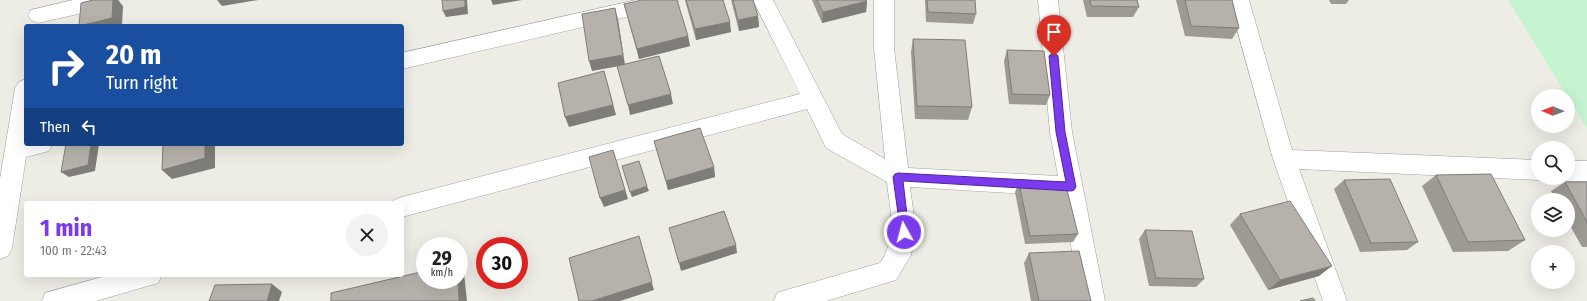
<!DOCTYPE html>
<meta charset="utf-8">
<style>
body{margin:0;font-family:"Fira Sans Condensed",sans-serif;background:#f2f2f2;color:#222;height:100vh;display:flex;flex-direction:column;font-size:15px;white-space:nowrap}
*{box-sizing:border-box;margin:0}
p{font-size:13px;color:#767676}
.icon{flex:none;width:22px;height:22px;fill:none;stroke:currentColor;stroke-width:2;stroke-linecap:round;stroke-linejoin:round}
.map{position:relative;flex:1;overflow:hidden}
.details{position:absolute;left:24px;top:201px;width:380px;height:76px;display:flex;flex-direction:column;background:#fff;border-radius:4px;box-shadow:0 4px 16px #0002}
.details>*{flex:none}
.top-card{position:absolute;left:24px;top:24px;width:380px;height:122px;border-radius:4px;box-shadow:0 4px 16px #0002;background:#1a4fa0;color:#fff;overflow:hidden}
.needle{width:26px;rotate:271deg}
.tools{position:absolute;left:1531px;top:89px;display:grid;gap:8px}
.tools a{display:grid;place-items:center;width:44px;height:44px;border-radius:50%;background:#fff;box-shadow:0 4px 16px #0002;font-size:20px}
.speed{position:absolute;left:416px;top:237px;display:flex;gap:8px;font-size:20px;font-weight:700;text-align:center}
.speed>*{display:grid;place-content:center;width:52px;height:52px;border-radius:50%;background:#fff;box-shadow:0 4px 16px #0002;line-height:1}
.speed small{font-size:10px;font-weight:400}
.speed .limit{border:6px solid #d22;background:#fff;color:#111}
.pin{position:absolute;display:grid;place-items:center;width:34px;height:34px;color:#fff;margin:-41px -17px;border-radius:50% 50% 50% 0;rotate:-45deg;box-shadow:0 0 4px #0007}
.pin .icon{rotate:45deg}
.me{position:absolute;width:44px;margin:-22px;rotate:353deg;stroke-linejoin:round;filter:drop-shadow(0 0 3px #0008)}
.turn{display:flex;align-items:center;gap:14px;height:84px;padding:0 16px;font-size:18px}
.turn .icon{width:52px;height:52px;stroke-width:2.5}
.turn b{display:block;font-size:28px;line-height:34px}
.then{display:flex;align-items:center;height:38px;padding:0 16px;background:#0003;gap:8px;font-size:15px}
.round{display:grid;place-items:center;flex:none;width:42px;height:42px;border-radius:21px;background:#f2f2f2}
.head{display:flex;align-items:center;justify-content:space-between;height:68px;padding:0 16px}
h1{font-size:24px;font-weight:700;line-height:30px;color:#7c3aed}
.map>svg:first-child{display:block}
</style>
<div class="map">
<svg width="1587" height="301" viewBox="0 0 1587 301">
<rect width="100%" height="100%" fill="#edece5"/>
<path fill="#c6f3d0" d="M1508,0H1587V129L1568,96H1567Z"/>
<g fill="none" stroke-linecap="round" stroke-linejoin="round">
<defs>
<path id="street" d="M73,0H119L116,5L109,7L38,23L31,20L28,15L31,10Z
M636,0H679L676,5L669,7L402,69V53Z
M753,0H773L842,134L885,159L874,48V0H894V48L908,168L1058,176L1050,132L1038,0H1058L1072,132L1105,301H1081L1062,196L910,187L916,232L911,255L896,280L826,301H774L777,293L786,290L880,263C898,236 890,212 887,182L826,148L807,109L402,217V203H392L394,200L402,197L800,94Z
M1229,0H1249L1292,150L1538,160V178H1542L1538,180L1299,169L1347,301H1323L1273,159Z
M26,79V144H52L49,151L26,157L12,248L8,256L0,259V179L15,88L19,82Z
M1568,161H1587V181H1568L1561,178H1568Z
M109,275H162L158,283L96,301H42L45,293Z"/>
</defs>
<use href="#street" stroke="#9f9f9f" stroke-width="1"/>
<use href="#street" fill="#fff" fill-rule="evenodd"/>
</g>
<path fill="#9d9993" d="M685,0H723L731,32L696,40L686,4Z
M731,0H753L758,16L759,27L739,31Z
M812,0H866L867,1L866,12L822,23Z
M925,0H975L976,14L973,24L926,22Z
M1083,0H1137L1139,7L1133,17H1087Z
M1176,0H1232L1239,28L1232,39L1185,36Z
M1329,0H1349L1346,4H1331Z
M624,4L688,36L690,46L639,59Z
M913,39L972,107L968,120L915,119L911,52Z
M1007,50L1050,95L1046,105L1009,104L1004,61Z
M654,141L714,167L715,177L668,190Z
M1436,175L1525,240L1508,251L1453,252L1422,186Z
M1344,180L1418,242L1407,250L1360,252L1334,189Z
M1565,182H1587V247H1582L1568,222V200H1556L1551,191Z
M1019,183L1078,234L1073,242L1025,244L1015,192Z
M1240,214L1319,276L1268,290L1230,225Z
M1145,230L1204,279L1196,287L1149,286L1139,239Z
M1029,253L1091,301H1031L1024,263Z"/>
<path fill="#7f7d78" d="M113,0H118L123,6L122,26H81Z
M217,0H258L222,6Z
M465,0H467L468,14L446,17L443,11Z
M491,0H522L493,5Z
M867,1L866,12L822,23L823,12Z
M615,8L618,19L625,65L592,71L589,61Z
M758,16L759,27L739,31L738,20Z
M730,22L731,32L696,40L695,29Z
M688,36L690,46L639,59L637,49Z
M604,71L616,115L569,127L565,117Z
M671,94L673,104L630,115L628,105Z
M91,144H99L95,171L69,177L61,172Z
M205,144H215V168L172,179L162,170Z
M613,150L628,199L604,207L600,198Z
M714,167L715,177L668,190L666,181Z
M647,186L649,191L632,197L630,192Z
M639,236L654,290L620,301H592Z
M736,245L737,253L681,271L679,263Z
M459,266L464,273L467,301H459L458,280H459Z
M1332,266L1319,276L1268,290L1280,280Z
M272,284L282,292L279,301H267Z"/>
<path fill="#b6b2ab" stroke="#7f7d78" d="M93,0H113L112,18L79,26L81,3Z
M442,0H465V7L443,11Z
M642,0H677L688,36L637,49L624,4Z
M686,0H723L730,22L695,29Z
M733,0H753L758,16L738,20Z
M817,0H866L867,1L823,12Z
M927,0H975L976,14L928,12Z
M1090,0H1137L1139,7L1091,6Z
M1185,0H1232L1239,28L1191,26Z
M615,8L623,55L589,61L582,14Z
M913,39L965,40L972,107L917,106Z
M1007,50L1044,51L1050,95L1012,94Z
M659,56L671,94L628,105L617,66Z
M604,71L613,105L565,117L558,83Z
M700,128L714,167L666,181L654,141Z
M66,144H91L88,165L61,172Z
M163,144H205V158L162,170Z
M613,150L625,190L600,198L589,157Z
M639,161L647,186L630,192L622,166Z
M1491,174L1525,240L1468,242L1436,175Z
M1390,179L1418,242L1371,243L1344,180Z
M1065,182L1078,234L1030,236L1019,183Z
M1565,182H1587V222Z
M1290,201L1332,266L1280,280L1240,214Z
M724,211L736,245L679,263L669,228Z
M1145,230L1192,231L1204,279L1156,278Z
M639,236L652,282L592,301H579L569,258Z
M1079,251L1091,301H1039L1029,253Z
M425,271V280H458L459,301H331V293Z
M272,284L267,301H209L215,285Z
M1313,298L1315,301H1300Z"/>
<path fill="#7c3aed" stroke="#51269a" d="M1054,52L1058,56L1065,132L1076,187L1074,190L1071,191L903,181L909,232L908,235L904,236L901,235L893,177L895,174L898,173L1066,182L1056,132L1049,56Z"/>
</svg>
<div class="tools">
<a><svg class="needle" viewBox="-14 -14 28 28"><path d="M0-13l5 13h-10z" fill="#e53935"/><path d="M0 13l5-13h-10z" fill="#767676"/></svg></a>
<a><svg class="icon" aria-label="search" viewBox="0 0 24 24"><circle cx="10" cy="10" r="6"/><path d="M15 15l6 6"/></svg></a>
<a><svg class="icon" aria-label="layers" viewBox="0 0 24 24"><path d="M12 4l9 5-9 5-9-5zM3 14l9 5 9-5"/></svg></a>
<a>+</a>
</div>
<div class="speed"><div>29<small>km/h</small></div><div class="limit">30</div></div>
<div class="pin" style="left:1054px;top:56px;background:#d93025"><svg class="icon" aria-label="arrive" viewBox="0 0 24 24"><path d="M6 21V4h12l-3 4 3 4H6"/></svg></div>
<svg class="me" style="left:904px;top:232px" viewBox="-20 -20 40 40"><circle r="17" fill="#7c3aed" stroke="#fff" stroke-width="3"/><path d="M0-11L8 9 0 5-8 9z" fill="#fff"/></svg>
<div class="top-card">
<div class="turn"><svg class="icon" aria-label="right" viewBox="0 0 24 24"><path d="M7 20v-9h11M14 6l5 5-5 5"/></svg><div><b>20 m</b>Turn right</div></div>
<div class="then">Then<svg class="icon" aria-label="left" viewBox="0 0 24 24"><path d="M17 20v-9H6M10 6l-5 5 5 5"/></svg></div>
</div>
<section class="details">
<div class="head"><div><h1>1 min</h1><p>100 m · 22:43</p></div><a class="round"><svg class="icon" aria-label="close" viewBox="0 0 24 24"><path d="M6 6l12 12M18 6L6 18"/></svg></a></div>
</section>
</div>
